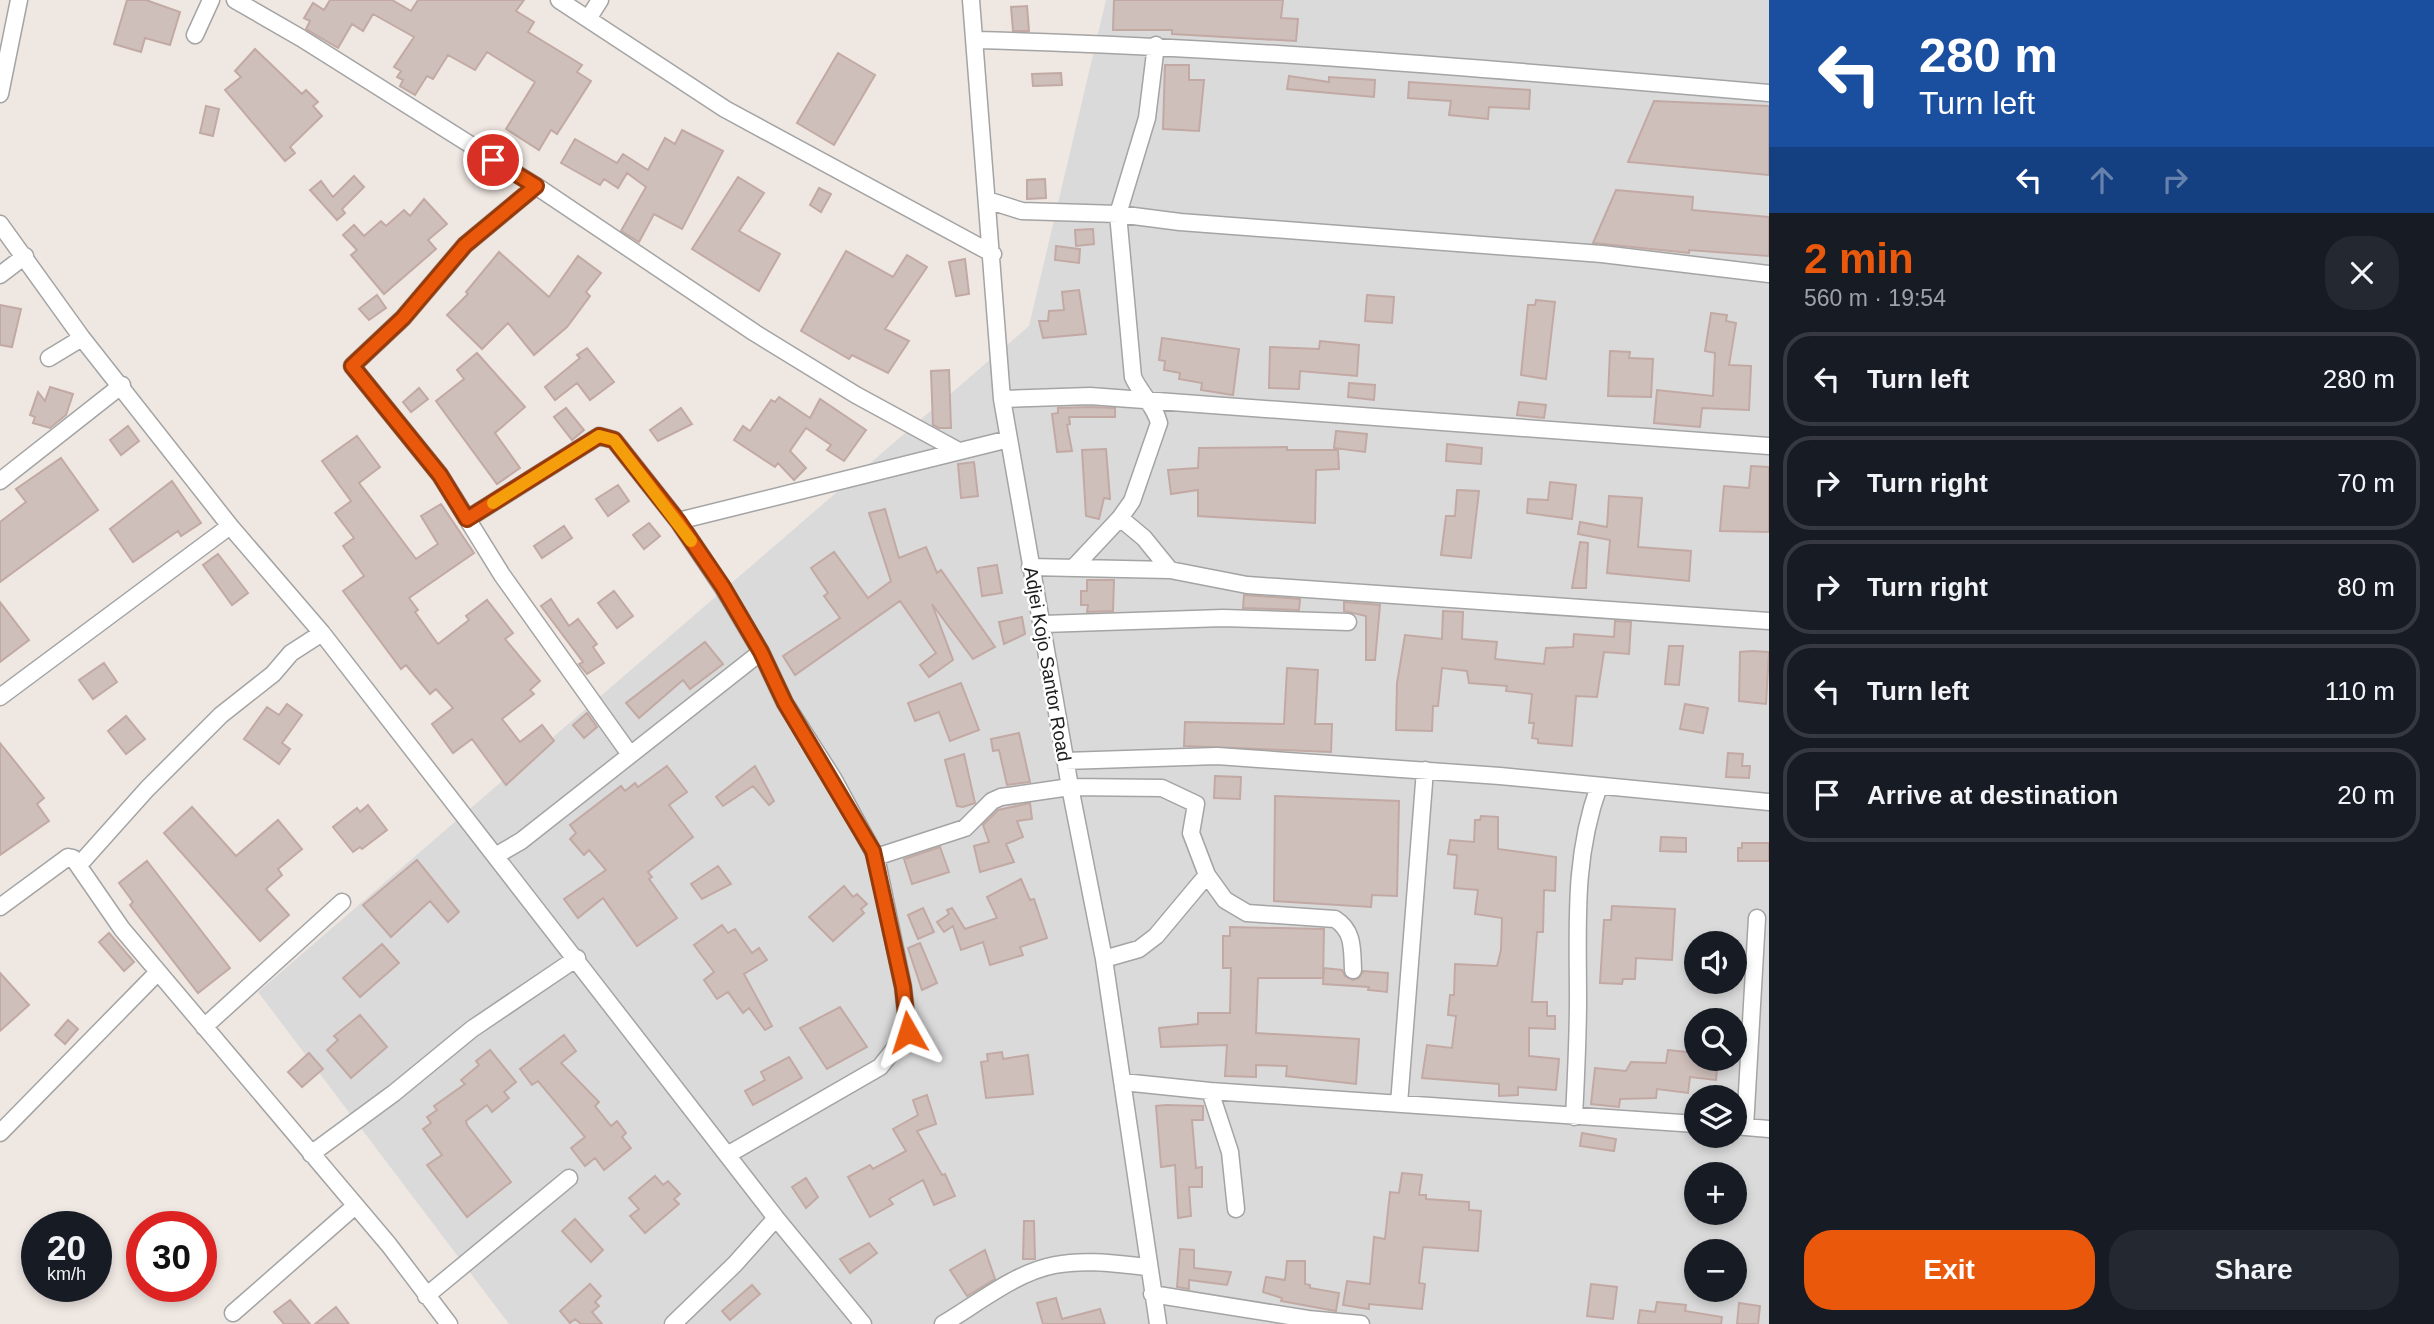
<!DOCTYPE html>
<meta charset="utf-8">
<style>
body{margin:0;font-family:Arial,sans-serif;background:#242831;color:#f1f3f6;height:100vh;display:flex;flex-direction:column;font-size:26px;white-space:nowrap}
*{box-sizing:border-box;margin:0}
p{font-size:23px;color:#9ea1a6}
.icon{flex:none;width:38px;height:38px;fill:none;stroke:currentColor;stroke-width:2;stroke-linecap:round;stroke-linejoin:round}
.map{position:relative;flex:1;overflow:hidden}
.details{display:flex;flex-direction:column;background:#171b24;width:665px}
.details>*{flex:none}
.guide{background:#1a4fa0;color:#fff;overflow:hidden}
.tools{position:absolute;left:1684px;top:931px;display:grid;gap:14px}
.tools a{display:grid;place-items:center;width:63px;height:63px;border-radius:50%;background:#171b24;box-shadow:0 4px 10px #0003;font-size:35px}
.speed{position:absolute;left:21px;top:1211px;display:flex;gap:14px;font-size:35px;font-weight:700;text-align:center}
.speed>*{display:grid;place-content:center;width:91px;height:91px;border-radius:50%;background:#171b24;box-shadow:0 4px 10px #0003;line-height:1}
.speed small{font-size:18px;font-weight:400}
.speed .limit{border:10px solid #d22;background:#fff;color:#111}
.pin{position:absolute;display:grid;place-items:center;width:60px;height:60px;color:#fff;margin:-30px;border:4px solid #fff;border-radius:50%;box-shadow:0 2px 7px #0007}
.me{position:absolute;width:77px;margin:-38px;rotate:354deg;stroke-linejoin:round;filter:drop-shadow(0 0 5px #0008)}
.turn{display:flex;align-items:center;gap:24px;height:147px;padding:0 35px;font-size:32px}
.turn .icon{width:91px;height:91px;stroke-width:2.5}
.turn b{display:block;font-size:49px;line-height:60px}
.lanes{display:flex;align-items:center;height:66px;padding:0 35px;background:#0003;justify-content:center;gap:35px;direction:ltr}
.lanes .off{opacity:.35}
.round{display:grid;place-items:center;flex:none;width:74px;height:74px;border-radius:28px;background:#242831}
.head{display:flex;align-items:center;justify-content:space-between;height:119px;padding:0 35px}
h1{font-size:42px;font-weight:700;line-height:52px;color:#ea580c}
.action{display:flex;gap:14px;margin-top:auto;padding:14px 35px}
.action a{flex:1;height:80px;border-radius:28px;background:#ea580c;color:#fff;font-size:28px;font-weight:700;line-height:80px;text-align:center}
.action a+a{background:#242831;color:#f1f3f6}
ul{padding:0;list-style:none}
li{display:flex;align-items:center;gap:21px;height:94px;margin:0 14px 10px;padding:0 21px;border:4px solid #363941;border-radius:28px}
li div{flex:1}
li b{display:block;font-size:26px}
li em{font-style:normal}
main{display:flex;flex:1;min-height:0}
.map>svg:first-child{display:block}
</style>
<main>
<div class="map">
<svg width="1769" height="1324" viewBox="0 0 1769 1324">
<rect width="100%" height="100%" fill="#efe7e2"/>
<path fill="#dbdada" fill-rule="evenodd" d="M1106,0H1769V1324H509L258,992L1029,326ZM1696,943H1734V982H1696ZM1696,1020H1734V1059H1696ZM1696,1097H1734V1136H1696ZM1696,1174H1734V1213H1696ZM1696,1251H1734V1290H1696Z"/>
<path fill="#cfbfbb" stroke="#c2a9a3" stroke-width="2" d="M127,0H146L180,12L170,45L145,38L141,52L114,44Z
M330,0H392L411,11L418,0H524L516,11L534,22L528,32L582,65L577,72L591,81L557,134L551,130L539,150L506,129L535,82L487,52L475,70L448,55L433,79L427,76L415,95L400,86L403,80L397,77L401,71L394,67L414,37L373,14L363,31L352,24L338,48L306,29L310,21L304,18L313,3L324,10Z
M1114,0H1283L1281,18L1298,19L1296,41L1172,34V30H1113Z
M1027,6L1029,31H1013L1011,7Z
M255,49L302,94L306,90L318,102L313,106L322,116L290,147L295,153L285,161L225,90L241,77L235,71Z
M838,53L875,75L834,145L797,123Z
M1165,65H1189V80H1204L1199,131L1163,129Z
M1061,73L1062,85L1033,86L1032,74Z
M1289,76L1329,82V77L1375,80L1374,97L1287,89Z
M1409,82L1530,90L1529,109L1489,107L1488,119L1449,115L1451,101L1408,98Z
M1654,101L1769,106V175L1628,162Z
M206,106L219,109L213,136L200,133Z
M682,130L723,151L682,229L654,214L639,242L621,231L646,187L627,173L618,188L604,179L600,185L561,163L575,139L617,163L623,154L648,170L665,138L675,144Z
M354,176L364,187L342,209L345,213L337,220L310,190L321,181L333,197Z
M738,177L764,193L739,231L780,254L759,291L692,249Z
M1045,179L1046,198L1027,199V180Z
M819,188L831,194L821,212L810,205Z
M1616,190L1693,197L1692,210L1769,217V256L1689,250V253L1593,243Z
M424,199L447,224L428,240L436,249L384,294L351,255L357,250L343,235L354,225L364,236L381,221L386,226L404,210L410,216Z
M1093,229L1094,244L1076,246L1075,230Z
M1056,246L1080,249L1079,263L1055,260Z
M846,251L893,277L907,255L927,267L885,329L909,341L888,373L852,355L849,359L801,331Z
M499,252L549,297L578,256L601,273L586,292L590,296L567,327L534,355L508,323L482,349L447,315L468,294L466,292Z
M965,259L969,294L956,296L949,262Z
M1079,290L1086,334L1043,338L1039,321H1048L1049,311L1064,310L1062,292Z
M377,295L386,308L369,320L359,309Z
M1367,295L1394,297L1392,323L1365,321Z
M1536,300L1555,302L1546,379L1521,375L1528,305H1535Z
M0,305L21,309L12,347L0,345Z
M1711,313L1727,315L1726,321L1736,323L1729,365L1751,366L1749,410L1702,408L1700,427L1654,423L1657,390L1713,396L1715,353L1705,351Z
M1162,338L1239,349L1233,395L1201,390L1202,383L1179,379L1180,373L1164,370L1165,361L1159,360Z
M1320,341L1359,345L1357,376L1300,371L1299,389L1269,388L1270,347L1319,349Z
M587,348L614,382L590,400L577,383L555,400L545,387L580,358L577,355Z
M1610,351L1630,352L1629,358L1653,359L1651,397L1608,396Z
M477,353L525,407L495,433L520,468L497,484L436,401L464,379L457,370Z
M949,370L951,428H939L933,425L931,371Z
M1349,383L1375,385L1374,400L1348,397Z
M50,387L73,394L66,415L50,428L33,423L35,417L30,415L38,392L45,401Z
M419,388L428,399L411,412L403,402Z
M779,397L810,418L820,399L866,430L844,461L827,450L831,445L806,428L790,451L806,468L794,480L778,463L775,467L734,440L743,426L750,431L771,400L775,402Z
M1519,402L1546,405L1544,418L1517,415Z
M1090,407L1115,408V417H1069L1070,424L1067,425L1072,451L1057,452L1052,414L1058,413V408Z
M566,408L584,430L572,440L554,417Z
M681,408L692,424L658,441L650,430Z
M128,426L139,441L121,455L110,440Z
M1336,431L1367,434L1365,452L1334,448Z
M357,436L380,467L359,483L416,559L438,544L421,516L441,504L474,553L409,598L418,610L415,612L438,644L469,620L466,616L487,600L513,633L505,639L540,681L530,690L534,694L502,719L520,742L542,725L554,741L506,785L472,739L453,753L432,724L453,708L436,689L430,694L406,665L401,669L343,591L364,576L343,546L354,538L335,513L351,501L322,461Z
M1447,444L1482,448L1481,464L1446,461Z
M1287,447V450H1338L1339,469L1316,470L1315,523L1198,516V490L1171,494L1168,470L1198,468L1199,448Z
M1106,449L1110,499L1104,498L1099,519L1086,516L1082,450Z
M61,458L98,510L0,582V522L26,502L16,489Z
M974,462L978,496L961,498L958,464Z
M1751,466L1769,467V532L1720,531L1724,486L1749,488Z
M172,481L201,523L181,536L178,531L133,562L110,529Z
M1550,482L1576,485L1572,519L1527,513L1528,499L1548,500Z
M618,485L629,501L608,516L596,499Z
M1457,490L1479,491L1471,558L1441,555L1446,516H1455Z
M1609,496L1642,498L1638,547L1691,551L1689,581L1607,573L1610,540L1578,534L1580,522L1607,527Z
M885,509L899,558L926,547L937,573L941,570L995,647L973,659L932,604L953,660L929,677L920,665L936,653L900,601L795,675L783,656L840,618L824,596L828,593L811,568L834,552L868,598L891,581L869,513Z
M649,523L660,536L644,549L633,535Z
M564,526L572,538L542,558L534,546Z
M1580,542L1588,543L1586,588H1572Z
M218,554L248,593L232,605L203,565Z
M997,565L1002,593L982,596L978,568Z
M1087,580H1114L1113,611L1087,612L1088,605H1081V591H1087Z
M614,591L633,616L617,628L598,603Z
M1244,595L1300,599L1299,610L1243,608Z
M551,599L569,626L578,619L597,644L593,647L604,663L587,674L579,664L583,662L541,606Z
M0,602L29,640L0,662Z
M1344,602L1380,605L1375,660H1366V616L1344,611Z
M1443,611L1463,612L1462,639L1497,642L1495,659L1544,664L1546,648L1573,647L1574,634L1614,637L1615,621L1631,622L1629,654L1604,652L1597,697L1576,696L1572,746L1538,743V739L1532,738L1534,723H1529L1532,694L1506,691L1507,686L1469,683L1467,671L1442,668L1438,706H1433L1432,731L1396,730L1397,683L1405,635L1442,639Z
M1022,617L1025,634L1004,644L999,622Z
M705,642L723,664L690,689L683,680L639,718L626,703Z
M1669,646H1683L1679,685L1665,684Z
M1752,651L1769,652L1766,704L1739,701L1740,652Z
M104,663L117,682L93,699L79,680Z
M1287,668L1318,670L1315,724H1332L1331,752L1184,746L1185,722L1284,724Z
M961,683L979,730L950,741L939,712L915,721L908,703Z
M287,704L302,715L282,743L290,749L279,764L244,739L267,707L279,715Z
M1685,704L1708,708L1703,733L1680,729Z
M587,713L597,727L584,738L573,725Z
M126,716L145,739L126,754L108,731Z
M1019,733L1030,782L1007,785L999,750L993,751L991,739Z
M0,743L44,798L37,804L49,821L0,855Z
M1728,753L1743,754L1742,766H1750L1749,778L1726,777Z
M964,754L975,803L963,807L957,806L945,760Z
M667,766L687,792L669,805L693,837L648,872L652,877L649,879L677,918L637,946L603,898L578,918L564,899L606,870L589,850L584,855L570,839L576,833L570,825L621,786L625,791L635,783L638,787Z
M755,766L774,801L769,805L753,786L723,806L716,797Z
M1215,776L1241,777L1240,799L1214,798Z
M1275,796L1399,801L1397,896L1372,895L1371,907L1274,901Z
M1030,803L1032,819L1017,821L1023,837L1006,844L1014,862L980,872L974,846L989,842L983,825L998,810Z
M368,805L387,830L362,849L360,847L353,852L333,827L357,808L360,812Z
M192,807L236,856L278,820L302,849L278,869L282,875L266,889L289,915L260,941L164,833Z
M1481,816L1498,817V849L1556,857L1555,891L1544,890L1543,932H1537L1532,1002H1547V1016H1555V1029L1529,1028V1056L1559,1059L1556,1090L1518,1087V1095L1499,1096V1084L1422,1078L1427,1045L1452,1048L1456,1016L1448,1015L1450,995H1454L1455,964L1497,966L1501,950L1502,918L1475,914L1478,890L1454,888L1457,855L1448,854L1450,840L1474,842L1475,820H1480Z
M1661,837L1686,838V852L1660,851Z
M1742,843H1769V861H1738V848H1742Z
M940,847L949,872L912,884L904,859Z
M417,860L459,912L448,922L430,901L391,937L363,905Z
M147,861L230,968L198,993L130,905L133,902L119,883Z
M718,866L731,884L702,899L691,884Z
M1021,879L1030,900L1034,899L1047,938L1020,947L1023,955L990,965L983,942L961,950L953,926L944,932L937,922L949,914L947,910L952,908L965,929L997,918L987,897Z
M844,886L853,897L857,894L867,904L861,909L864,913L833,941L809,917Z
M1612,906L1675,909L1672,960L1636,958L1635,979H1623L1622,984L1600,983L1604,920H1611Z
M923,908L934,932L918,939L908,915Z
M722,925L728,933L735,929L752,953L759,948L767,960L744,974L772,1026L765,1030L749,1008L743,1013L728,992L717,999L704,980L714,972L694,945Z
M1230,927L1324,929L1323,978H1258L1256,1033L1359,1039L1356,1084L1286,1076L1287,1066L1256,1065V1077L1225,1076L1227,1045L1161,1047L1159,1028L1198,1024V1013H1230L1231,968H1223V936H1230Z
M109,933L134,962L124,971L99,942Z
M920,943L937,983L922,990L908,948Z
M382,944L399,963L360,997L343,978Z
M1324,968L1342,970L1345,976L1353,980L1359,978L1363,971L1388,973L1387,992L1368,990L1369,987L1323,984Z
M0,973L29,1005L0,1031Z
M840,1007L867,1047L827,1069L800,1028Z
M360,1015L387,1047L351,1078L327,1050L338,1040L334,1036Z
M68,1020L78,1029L65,1044L55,1035Z
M564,1035L576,1051L561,1063L599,1102L595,1106L611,1126L617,1121L626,1133L622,1137L631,1148L604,1170L595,1158L585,1166L571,1148L585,1137L538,1081L532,1085L520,1069Z
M490,1050L516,1082L504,1092L509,1098L492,1112L487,1105L466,1121L467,1125L511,1182L467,1217L427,1165L442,1155L423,1129L431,1123L427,1117L437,1110L434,1106L465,1084L461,1080L479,1065L476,1061Z
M1668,1050L1696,1053V1059H1718L1716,1080L1690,1077L1688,1093L1657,1089L1656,1098L1620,1099L1619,1107L1591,1104L1595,1068L1626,1071L1631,1062L1666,1063Z
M1002,1052L1003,1059L1028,1055L1033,1094L986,1098L981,1062L988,1061L987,1054Z
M309,1053L323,1069L302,1087L288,1072Z
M789,1057L802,1078L753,1105L745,1091L765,1080L761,1072Z
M927,1095L936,1124L917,1131L942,1175L945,1174L955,1196L934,1205L923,1180L889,1199L893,1204L870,1217L848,1177L870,1165L873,1169L906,1151L893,1129L918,1115L913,1100Z
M1166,1105L1203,1106V1120H1192L1196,1168L1202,1167V1187H1189L1191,1216L1178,1218L1175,1165L1161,1167L1156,1106Z
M1582,1133L1616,1139L1614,1151L1580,1146Z
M1402,1173L1422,1175L1419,1195H1426V1199L1469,1202V1210L1481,1211L1478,1251L1423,1247L1419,1283L1425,1284L1422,1309L1369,1304V1309L1343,1305L1347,1281L1370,1284L1374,1237L1385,1239L1390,1192L1399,1193Z
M655,1176L663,1185L668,1181L680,1194L674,1199L679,1204L645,1233L630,1216L639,1209L629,1198Z
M806,1178L818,1197L806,1208L792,1187Z
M575,1219L603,1250L591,1262L562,1231Z
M1024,1221H1034L1035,1259H1023Z
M869,1243L877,1253L850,1273L840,1259Z
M1180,1249L1194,1250V1268L1231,1272L1227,1285L1189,1280V1289L1177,1287Z
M985,1250L995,1279L967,1296L950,1270Z
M1287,1261H1305V1284L1310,1285V1288L1339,1293L1336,1311L1281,1301L1282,1298L1263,1292L1266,1277L1285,1280Z
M590,1284L601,1296L595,1302L599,1306L592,1312L602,1324H581L575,1319L570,1323L560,1311Z
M1591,1284L1617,1287L1613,1319L1587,1316Z
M752,1285L760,1294L730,1320L722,1311Z
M1056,1298L1062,1319L1100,1309L1105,1324H1043L1037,1303Z
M290,1300L310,1324H284L274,1312Z
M1657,1302L1686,1305L1685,1311L1722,1317L1721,1324H1638L1640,1310L1655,1312Z
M1739,1303L1760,1306L1758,1324H1737Z
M336,1307L349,1324H315Z"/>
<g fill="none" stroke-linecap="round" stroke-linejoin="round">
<defs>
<path id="minor" d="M235,0L301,38L536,186L755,333L856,395L957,450
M559,0L725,109L993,254
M971,0L1002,399L1070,787L1104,959L1158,1324
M588,19L600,0
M195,35L211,0
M975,40C1241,47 1505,70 1769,93
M1156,45L1147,118L1118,214L1133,377C1140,393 1155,406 1159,423L1132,501L1120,518L1144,538L1170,570
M0,94L19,0
M536,186L465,245L403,318L352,366L440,475L502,575L629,753
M987,200L1022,211L1118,214L1180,222L1602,254L1769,274
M0,224L82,338L230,526L322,633L776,1218L863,1324
M0,275L25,256
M49,358L82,338
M1002,399L1090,396L1769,446
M0,481L122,385
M467,519L599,436L614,440L678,521L723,588L761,652L785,703L833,778L876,857L965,828L992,801L1001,797L1070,787L1162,788L1196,804L1191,833L1207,875L1225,900L1247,913L1335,919C1354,931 1352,949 1353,970
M678,521L1009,439
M1075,566L1120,518
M1030,567L1170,570L1247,585L1769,621
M1043,624L1223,618L1348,622
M0,697L230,526
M1065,761L1217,756L1500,776L1769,802
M497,855L521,841L761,652
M79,865L147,789L221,715L273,674L291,653L322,633
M0,907L68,857L73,858L122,929L389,1245L449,1324
M1104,959L1139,949L1156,936L1207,875
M204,1027L342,902
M1123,1082L1210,1091L1696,1124
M1210,1091L1230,1152L1236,1209
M1399,1104L1425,770
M1574,1117C1576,1078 1578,1038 1578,999C1578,924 1573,858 1599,786
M1734,1126L1769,1129
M1745,1127L1757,918
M0,1133L158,972
M311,1154L394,1093L472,1029L577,958
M729,1154L880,1067L908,1032L903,987L876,857
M1152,1294L1308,1319L1361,1324
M426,1296L569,1178
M233,1313L355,1206
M673,1324L735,1264L776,1218
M943,1324C977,1304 1016,1272 1055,1265C1086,1259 1117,1264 1148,1267"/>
</defs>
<use href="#minor" stroke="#a4a4a4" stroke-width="19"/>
<use href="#minor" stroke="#fff" stroke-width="16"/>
</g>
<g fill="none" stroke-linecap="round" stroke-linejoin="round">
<defs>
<path id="route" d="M493,160L536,186L465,245L403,318L352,366L440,475L467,519L599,436L614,440L678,521L723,587L761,652L785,703L873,851L903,987L908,1032"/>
</defs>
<use href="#route" stroke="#983908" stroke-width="18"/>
<use href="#route" stroke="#ea580c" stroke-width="12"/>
<path stroke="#f59e0b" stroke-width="12" d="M493,503L599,436L614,440L691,541"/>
</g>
<g text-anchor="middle" stroke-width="5" stroke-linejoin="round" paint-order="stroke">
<g font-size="19" fill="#1d1d1d" stroke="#fff">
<text transform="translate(1048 664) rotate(80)" y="7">Adjei Kojo Santor Road</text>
</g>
</g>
</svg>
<div class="tools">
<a><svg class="icon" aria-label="sound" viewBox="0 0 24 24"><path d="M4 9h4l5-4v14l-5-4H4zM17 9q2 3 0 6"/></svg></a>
<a><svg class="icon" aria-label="search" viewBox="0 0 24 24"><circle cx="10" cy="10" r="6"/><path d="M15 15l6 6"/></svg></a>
<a><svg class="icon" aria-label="layers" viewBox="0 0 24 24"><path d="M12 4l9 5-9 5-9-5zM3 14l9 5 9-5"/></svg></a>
<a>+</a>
<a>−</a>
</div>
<div class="speed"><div>20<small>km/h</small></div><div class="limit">30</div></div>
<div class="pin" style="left:493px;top:160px;background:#d93025"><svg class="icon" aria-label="arrive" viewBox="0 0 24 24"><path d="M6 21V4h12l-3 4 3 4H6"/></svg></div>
<svg class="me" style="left:908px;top:1032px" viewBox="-20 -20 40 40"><path d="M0-17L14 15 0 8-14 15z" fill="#ea580c" stroke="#fff" stroke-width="4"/></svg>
</div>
<section class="details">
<div class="guide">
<div class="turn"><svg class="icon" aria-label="left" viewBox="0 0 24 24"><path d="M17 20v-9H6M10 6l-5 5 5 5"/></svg><div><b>280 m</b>Turn left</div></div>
<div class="lanes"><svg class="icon" aria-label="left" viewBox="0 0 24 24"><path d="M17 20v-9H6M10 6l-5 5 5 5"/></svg><svg class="icon off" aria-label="ahead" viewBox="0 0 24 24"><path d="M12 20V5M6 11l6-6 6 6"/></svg><svg class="icon off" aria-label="right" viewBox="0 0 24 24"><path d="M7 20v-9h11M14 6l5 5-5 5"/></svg></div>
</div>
<div class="head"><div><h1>2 min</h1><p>560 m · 19:54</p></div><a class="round"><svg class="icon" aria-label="close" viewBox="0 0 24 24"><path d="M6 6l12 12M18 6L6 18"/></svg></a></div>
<ul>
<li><svg class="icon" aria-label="left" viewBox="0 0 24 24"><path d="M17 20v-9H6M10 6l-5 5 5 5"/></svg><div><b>Turn left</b></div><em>280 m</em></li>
<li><svg class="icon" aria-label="right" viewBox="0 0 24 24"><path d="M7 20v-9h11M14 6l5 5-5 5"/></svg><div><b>Turn right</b></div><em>70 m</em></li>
<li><svg class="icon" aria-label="right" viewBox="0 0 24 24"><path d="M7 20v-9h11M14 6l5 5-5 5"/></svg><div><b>Turn right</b></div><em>80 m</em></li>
<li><svg class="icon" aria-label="left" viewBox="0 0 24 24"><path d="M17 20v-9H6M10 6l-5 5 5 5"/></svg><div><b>Turn left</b></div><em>110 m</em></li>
<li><svg class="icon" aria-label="arrive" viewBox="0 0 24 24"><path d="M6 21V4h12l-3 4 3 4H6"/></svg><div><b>Arrive at destination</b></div><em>20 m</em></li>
</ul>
<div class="action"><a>Exit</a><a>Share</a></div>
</section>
</main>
